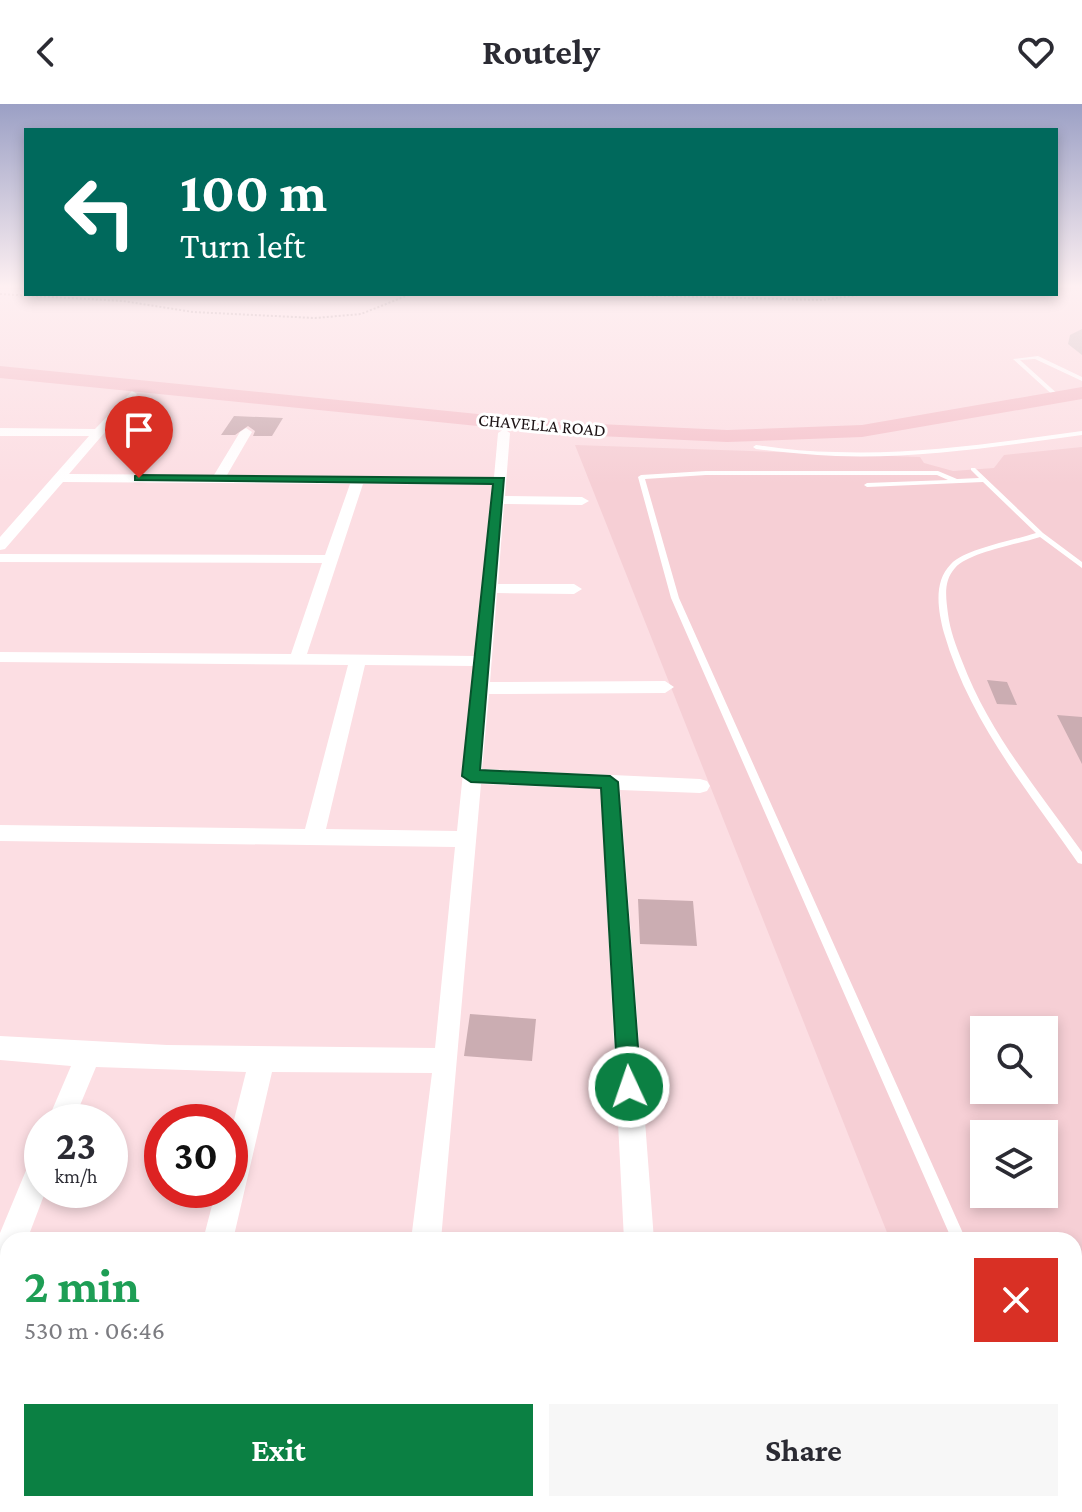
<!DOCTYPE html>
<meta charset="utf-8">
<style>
body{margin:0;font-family:"Crimson Pro",serif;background:#f7f7f7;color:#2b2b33;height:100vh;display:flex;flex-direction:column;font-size:30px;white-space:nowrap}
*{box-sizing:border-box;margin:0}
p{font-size:26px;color:#7c7c81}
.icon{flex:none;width:44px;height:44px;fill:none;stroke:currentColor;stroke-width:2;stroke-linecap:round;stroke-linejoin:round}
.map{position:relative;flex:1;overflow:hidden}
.side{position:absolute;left:0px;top:1128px;width:1082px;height:280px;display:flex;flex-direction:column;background:#fff;border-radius:24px 24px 0 0;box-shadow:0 4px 12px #0003}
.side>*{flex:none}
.guide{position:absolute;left:24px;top:24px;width:1034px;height:168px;border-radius:0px;box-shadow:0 4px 12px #0003;background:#00695c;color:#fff;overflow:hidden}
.fabs{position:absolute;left:970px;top:912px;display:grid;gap:16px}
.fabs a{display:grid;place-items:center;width:88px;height:88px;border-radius:0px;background:#fff;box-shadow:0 4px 12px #0003;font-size:40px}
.speed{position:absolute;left:24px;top:1000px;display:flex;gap:16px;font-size:40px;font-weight:700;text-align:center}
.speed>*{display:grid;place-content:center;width:104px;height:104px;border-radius:50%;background:#fff;box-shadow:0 4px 12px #0003;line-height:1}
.speed small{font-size:20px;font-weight:400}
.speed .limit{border:12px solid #d22;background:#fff;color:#111}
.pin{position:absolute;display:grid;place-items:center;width:68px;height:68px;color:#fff;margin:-82px -34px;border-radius:50% 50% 50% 0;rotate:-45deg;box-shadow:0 0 8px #0007}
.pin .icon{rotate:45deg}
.me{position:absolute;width:88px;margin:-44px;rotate:357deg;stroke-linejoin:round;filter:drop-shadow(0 0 6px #0008)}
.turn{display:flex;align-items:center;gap:28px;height:168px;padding:0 24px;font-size:36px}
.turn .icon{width:104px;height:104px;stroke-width:2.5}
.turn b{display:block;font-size:56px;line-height:68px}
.round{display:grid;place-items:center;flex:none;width:84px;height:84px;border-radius:0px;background:#f7f7f7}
.head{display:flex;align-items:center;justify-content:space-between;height:136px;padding:0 24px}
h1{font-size:48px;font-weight:700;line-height:60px;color:#1e9e55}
.cta{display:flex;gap:16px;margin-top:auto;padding:16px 24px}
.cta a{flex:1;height:92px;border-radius:0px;background:#0b8043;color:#fff;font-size:32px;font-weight:700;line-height:92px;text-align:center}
.cta a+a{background:#f7f7f7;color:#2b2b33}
header{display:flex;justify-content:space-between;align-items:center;height:104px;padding:0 24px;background:#fff;font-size:36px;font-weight:700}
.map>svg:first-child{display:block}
</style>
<header><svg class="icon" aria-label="back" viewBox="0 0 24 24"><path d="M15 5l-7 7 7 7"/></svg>Routely<svg class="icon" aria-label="heart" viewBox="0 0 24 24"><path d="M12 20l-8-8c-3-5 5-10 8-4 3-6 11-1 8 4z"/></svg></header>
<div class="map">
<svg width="1082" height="1408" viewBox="0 0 1082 1408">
<rect width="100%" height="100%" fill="#fcdee3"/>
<path fill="#f6cfd5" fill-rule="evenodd" d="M575,341L920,353L924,359L953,367L994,364L1004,351L1082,343V1408H999L995,1400H1074V1136H890ZM984,926H1044V986H984ZM984,1030H1044V1090H984Z"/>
<path fill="#cbadb2" d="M234,312L283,314L272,332H253L255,327L248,322L235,331H221Z
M987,576L1007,578L1017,601L997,600Z
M1057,611L1082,613V660Z
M638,795L693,797L697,842L640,840Z
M470,910L536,915L532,957L464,952Z"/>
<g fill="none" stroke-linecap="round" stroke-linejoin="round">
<path stroke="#9e888c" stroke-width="2" stroke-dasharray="2 2" stroke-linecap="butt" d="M0,190L123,197L193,208L315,214L361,210L411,190
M588,190L822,196L866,190"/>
<path fill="#fff" fill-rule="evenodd" d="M1038,252L1082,273V277L1035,255L1020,256L1061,293L1056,294L1013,255Z
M1082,327V331C1001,342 918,355 836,352C809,351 783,348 756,345L753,343L756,341C783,345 809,348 836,348C918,351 1001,338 1082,327Z
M971,364H975L1043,429L1082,458V464L1040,433C1019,440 969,448 955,464C943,477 946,494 948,510C950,526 956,542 962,557C989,629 1038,686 1082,748V760L1078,759C1027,686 969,616 944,529C938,506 933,478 951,460C965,445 1015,436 1036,429L983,378L867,383L864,381L867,379L948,376L937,371H706L645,375L679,494L966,1136H952L671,494L638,373L641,371L706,367H938L957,375L979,374L971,366Z
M1074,1383L1080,1386L1082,1390V1408H1072L1069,1400H1074Z"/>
<path fill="#fff" fill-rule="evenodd" d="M132,287L137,290L136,292L69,370L214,371L240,328L246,324L252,328L227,371L494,373L498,329L504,325L510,329L505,392L582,393L589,397L582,401L504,400L498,480H574L582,485L574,490L497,489L490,578L665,577L674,583L665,589L489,590L482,665L700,675L707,677L710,682L707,687L700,689L620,686L654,1136H624L601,685L481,680L441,1136H411L432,969L272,968L233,1136H203L216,1086H230V1032L246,968L96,963L73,1018H47L71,962L0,956V932L167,941L435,944L455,743L0,737V721L305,725L348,561L0,558V548L291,550L322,459L0,458V450L325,451L350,380L63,378L5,445L0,446V433L89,332H0V324L95,325ZM363,380L493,381L475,552L307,550ZM365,561L474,562L457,727L326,725Z
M42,1048V1086H46L27,1136H8V1176L0,1179V1129L32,1052Z
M134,1400H170L168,1408H132Z
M379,1400H415L414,1408H378Z
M639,1400H675V1408H639Z"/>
<path fill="#d5c7c9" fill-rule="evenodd" d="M1082,225V251L1068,240L1070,231Z"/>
<path fill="#f5c2cb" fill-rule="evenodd" d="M0,262L556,318L727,326L862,321L1082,283V295L862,333L727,338L556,330L0,274Z"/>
</g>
<linearGradient id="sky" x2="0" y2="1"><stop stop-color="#9ba0c5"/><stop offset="0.48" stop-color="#fef0f2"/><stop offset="1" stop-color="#fef0f2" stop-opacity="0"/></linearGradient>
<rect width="1082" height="380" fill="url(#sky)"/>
<path fill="#0b8043" stroke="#07532c" stroke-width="2" d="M139,371L504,374L480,666L610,672L618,678L641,983L638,992L629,995L621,992L618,983L601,684L471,678L462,672L493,380L135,376V372Z"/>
<g text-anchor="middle" stroke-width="6" stroke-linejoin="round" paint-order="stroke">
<g font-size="18" fill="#1c1214" stroke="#fff">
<text transform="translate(542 321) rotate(5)" y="6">CHAVELLA ROAD</text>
</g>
</g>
</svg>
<div class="fabs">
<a><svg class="icon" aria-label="search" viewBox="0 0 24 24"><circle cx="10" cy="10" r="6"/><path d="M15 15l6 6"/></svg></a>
<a><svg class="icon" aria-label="layers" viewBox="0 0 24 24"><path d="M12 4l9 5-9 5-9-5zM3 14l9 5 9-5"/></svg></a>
</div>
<div class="speed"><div>23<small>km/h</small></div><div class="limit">30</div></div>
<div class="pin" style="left:139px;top:374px;background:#d93025"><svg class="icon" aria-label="arrive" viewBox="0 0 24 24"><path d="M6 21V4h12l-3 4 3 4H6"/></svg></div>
<svg class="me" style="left:629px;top:983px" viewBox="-20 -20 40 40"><circle r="17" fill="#0b8043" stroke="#fff" stroke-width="3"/><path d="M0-11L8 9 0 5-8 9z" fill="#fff"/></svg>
<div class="guide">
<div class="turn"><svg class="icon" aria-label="left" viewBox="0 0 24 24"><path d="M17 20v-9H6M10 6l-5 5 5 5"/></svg><div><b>100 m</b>Turn left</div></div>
</div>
<section class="side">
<div class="head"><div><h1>2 min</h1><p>530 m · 06:46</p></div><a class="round" style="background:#d93025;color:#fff"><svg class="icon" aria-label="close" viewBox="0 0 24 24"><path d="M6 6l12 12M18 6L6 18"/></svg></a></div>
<div class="cta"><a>Exit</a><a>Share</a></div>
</section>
</div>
